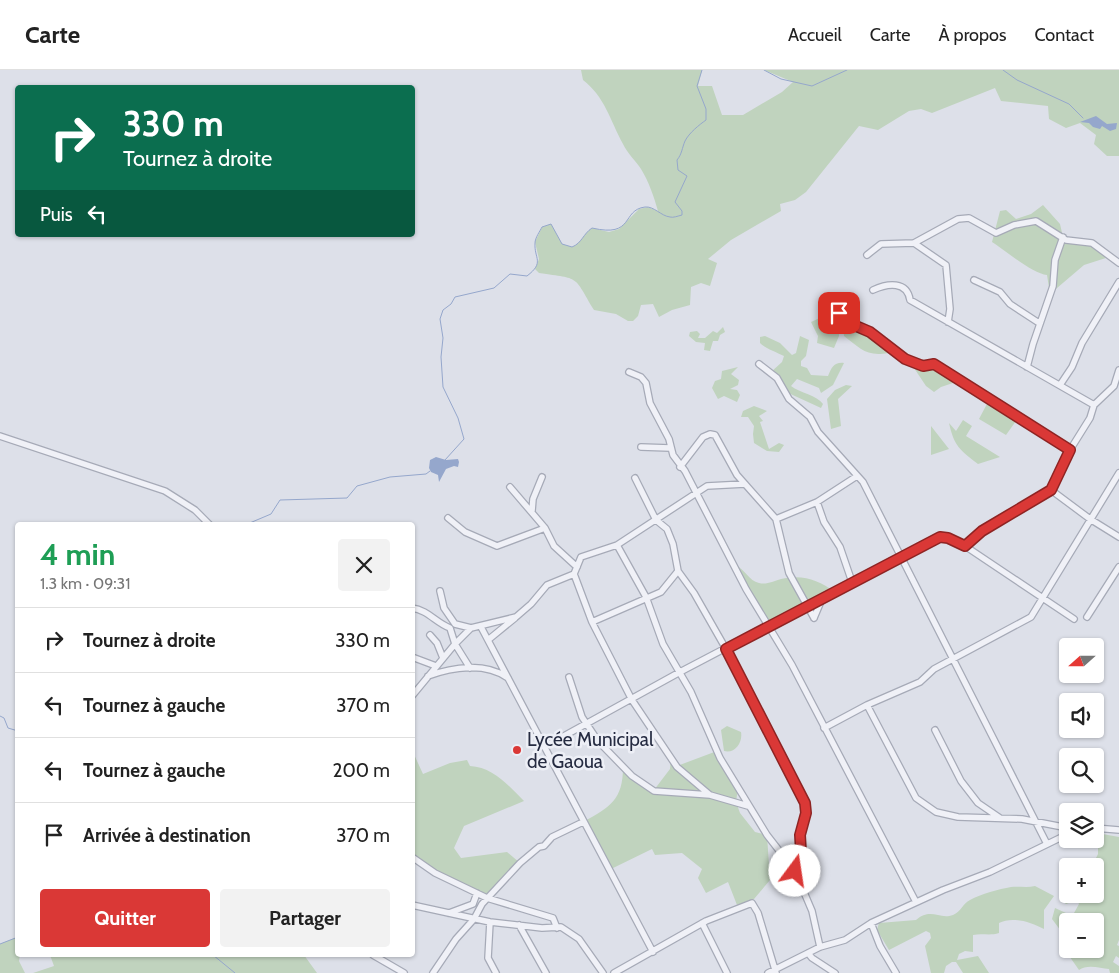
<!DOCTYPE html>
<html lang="fr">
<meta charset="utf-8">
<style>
body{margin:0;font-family:Cabin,sans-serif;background:#f2f2f2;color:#222;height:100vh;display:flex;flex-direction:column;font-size:19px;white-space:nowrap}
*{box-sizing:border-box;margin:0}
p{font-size:16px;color:#767676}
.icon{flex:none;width:28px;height:28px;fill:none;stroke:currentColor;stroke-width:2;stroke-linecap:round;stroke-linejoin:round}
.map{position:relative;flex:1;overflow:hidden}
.side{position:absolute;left:15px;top:452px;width:400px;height:435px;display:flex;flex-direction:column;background:#fff;border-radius:5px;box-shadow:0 1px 4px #0004}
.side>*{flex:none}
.guide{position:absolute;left:15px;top:15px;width:400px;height:152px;border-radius:5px;box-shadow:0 1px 4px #0004;background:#0b6e4f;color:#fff;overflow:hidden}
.needle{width:32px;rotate:249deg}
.fabs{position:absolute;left:1059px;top:568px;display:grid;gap:10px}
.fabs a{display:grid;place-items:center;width:45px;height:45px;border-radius:5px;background:#fff;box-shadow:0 1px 4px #0004;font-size:25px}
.pin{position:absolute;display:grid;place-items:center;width:42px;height:42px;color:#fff;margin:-21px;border-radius:10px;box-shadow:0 2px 8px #0006}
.me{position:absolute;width:55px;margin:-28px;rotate:14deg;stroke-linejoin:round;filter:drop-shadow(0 0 4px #0008)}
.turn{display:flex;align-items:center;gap:18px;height:105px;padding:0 25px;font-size:22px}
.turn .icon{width:65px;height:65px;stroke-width:2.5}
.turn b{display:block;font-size:35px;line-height:42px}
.then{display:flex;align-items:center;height:48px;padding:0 25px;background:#0003;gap:10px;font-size:19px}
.round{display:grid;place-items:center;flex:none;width:52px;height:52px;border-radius:5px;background:#f2f2f2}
.overview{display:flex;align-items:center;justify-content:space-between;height:85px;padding:0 25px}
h1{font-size:30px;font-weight:800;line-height:38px;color:#1e9e55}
.primary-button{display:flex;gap:10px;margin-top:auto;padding:10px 25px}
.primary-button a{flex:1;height:58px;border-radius:5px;background:#da3836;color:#fff;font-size:20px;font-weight:800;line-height:58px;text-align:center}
.primary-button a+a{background:#f2f2f2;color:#222}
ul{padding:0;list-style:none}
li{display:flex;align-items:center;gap:15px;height:65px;padding:0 25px;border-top:1px solid #e0e0e0}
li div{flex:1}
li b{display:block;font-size:19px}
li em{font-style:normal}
header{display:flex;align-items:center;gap:30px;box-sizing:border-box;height:70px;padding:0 25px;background:#fff;border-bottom:1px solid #e0e0e0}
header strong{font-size:24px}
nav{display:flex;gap:28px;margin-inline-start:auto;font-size:18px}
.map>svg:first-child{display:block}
</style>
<header>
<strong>Carte</strong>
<nav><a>Accueil</a><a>Carte</a><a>À propos</a><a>Contact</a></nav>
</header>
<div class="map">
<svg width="1119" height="903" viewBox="0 0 1119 903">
<rect width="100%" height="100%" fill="#dde0e9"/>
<path fill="#c0d3be" d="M581,0H702L698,16H712L722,45H743L782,22L793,12L764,0H1119V86H1107L1094,74L1096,65L1080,53L1066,58L1049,49L1048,36L1001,31L995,18L932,43L921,39L909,41L878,60L859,56L806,122L795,130L780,134L781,141L731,170L708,189L717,193L710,216L701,213L691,217L690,235L672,240L659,247L653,234L641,235L638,246L633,251H628L616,244L594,240C573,205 581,209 539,203L535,199L539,189L535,172L542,157L551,154L562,174L572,177C582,173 583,164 592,158L609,162L619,159L639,139L648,137L658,141C654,127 649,112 641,99C636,91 627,83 623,74C610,50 605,27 583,10Z
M1043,135L1060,154L1063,167L1092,173L1109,187L1084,195L1050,224L1047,205C1033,204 1006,181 992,172L1000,141L1006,140L1016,149L1031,144Z
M824,246L838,250L839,266L834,278L817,273L818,266L811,252Z
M842,247L886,278L888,283C866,287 860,278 844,266Z
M723,257L725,262L720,265L718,271H713L710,281L704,280L705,273L696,272L689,266L690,262L697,261L700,264L698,268H705L713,261L717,263Z
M765,266L780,273L792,285L796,283L800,266L809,270L806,286L801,291V296L807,298L811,305L828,306C832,297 834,292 844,293L833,315L821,323L819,318L797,309L791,316C800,323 817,325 823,334L821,338L784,321L771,302L782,292L784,286C776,282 766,279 760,273V267Z
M910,292L934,296L959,311L941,317L934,322L926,316Z
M738,297L731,304L739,310L738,315L730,319L737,320L740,325L737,332L724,326L718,329L712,318L715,311L721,309L722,301Z
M846,315L852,316L838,329L841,356L831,359L827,329L835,320Z
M989,330L1016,351L1006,365L979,349Z
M754,336L767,341L759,346L763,351L760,352L769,379L779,373L784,375L779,382L767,381L754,373L753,364L754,356L748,347H741L743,341Z
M963,350L972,356L966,366L1000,387L978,394C960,380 954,376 949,353L956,361Z
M931,356L949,379L931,385Z
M735,495C745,499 749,511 759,513C767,515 773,511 781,509C803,504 818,510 835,522L769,556Z
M727,656L741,662C743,672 735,684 724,681L721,660Z
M412,680L423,704L450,693L467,690L470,696C493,697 509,716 524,731L464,756L454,778L461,788L507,782L520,793L487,828L435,803L413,787Z
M717,681L738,718L736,732L740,743L755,762L767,765L770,810L754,829L737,835L728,812L706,823L698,808L702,799L682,783L655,785L652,779L609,800L583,752C610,737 623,730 623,697L654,720L670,699L671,689L677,696Z
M1097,763L1119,767V870L1117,875L1119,876V888L1116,886L1113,892L1119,896V903H1110L1109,899C1100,898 1087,894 1079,900L1065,880L1067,869L1068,879H1095V851H1068L1067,855L1061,861L1052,849L1055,838L1066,843H1074L1079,834L1077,830L1066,834L1062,830L1071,827L1072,824H1095V796H1092L1098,784V778L1091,775V770L1095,769Z
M1035,816L1054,826L1044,840V859C1031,852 1012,846 999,853V863C990,866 982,863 973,865V882L965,881L959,884L957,890L978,886L989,903H963L956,892H952L946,896L944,903H931L925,876L931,868L930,863L926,861L889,880L877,860L879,853L916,850C931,837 939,850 953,845C961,842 963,833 970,830C981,824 999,819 1011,817C1019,816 1027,818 1035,816Z
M17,867L18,885H20L19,891L25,903H0V874Z
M50,885H304L317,903H33L54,896Z"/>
<path fill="#95a7cc" d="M1096,46L1107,54L1117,53L1116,59L1110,61L1102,56L1100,59L1093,57L1089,53L1080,52Z
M436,387L446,390L458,389L459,392L458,397L454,396L446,399L439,412L438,405L431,402L429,398L430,390Z"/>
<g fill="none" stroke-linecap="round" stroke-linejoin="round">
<path stroke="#95a7cc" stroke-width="1" d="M764,0L781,9L812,16L847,0
M1003,0L1017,10L1069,34L1083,48
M445,390L464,369L458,348L443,317L441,287L443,268L440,249L443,240L451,234L455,227L494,218L510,204L527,206C545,192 534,189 535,173C535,168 540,161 542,157L551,154L562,174L572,177C582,173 583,164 592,158C635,168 621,140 645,137C654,136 661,146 670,147C673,148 678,146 682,145V141L675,132L687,106L678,100L677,90C682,84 682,78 685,71C689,63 699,55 706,50V39L697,16L702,0
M245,455L271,444L280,430L347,428L357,416L390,407L426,404L430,401
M0,646L4,648L8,658L18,661
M0,874L18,867
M213,885L235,903"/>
<defs>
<path id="street" d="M914,173L946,195L950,239L948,252
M867,185L881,174L914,173L958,149L969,148L996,163L1014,155L1036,151L1066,170L1092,173L1119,193
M974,210L1000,222L1010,234L1039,253
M873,220C888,213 907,211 910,230L1094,335
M839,243L856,256L870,262L905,289L923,296L934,294L1070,380
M759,294L777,308L789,329L810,347L818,362L863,412L1047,774
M1027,297L1033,274L1053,216L1055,190L1063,167
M629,302L641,307L646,313L650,333L669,369L673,385L685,401L746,519L792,595L916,832
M1060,315L1072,297L1082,273L1119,212
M0,366L165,421L195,440L210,455
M641,377L670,378
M680,397L703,367L710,364L715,365L737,405L776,449L789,503L814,548
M635,408L656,450L667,459L673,474L678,501L694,523L726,579L805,733L806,743L800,765L801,782L795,801
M745,414L707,416L617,475L581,487L574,504L592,552L632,630L677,697L710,725L748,736
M510,417L545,458L554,476L577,497
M1051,420L1090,449L1119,467
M817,432L824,452L840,477L852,512
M532,441L533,429L542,407
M448,448L465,462L497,476L545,458
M776,449L817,432L857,406
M617,475L646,527L663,574L691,622L720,688L767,765L795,801L812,841L820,877
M965,476L1074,549
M440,521L444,538L455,554L471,558
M412,538C428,540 436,553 450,558L455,574L470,598
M1087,547L1119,497
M814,548L822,529
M592,552L661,522L678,501
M481,557L653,882
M430,565L437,573L443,588
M488,570L515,548
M412,587L436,596
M428,606C453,597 485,592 508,608
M569,607L582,647L598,671L632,706L654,721L710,725
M412,626L455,574L471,558L516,547L531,534L547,515L574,504
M867,635L916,728L936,742L958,747L1022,749L1068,758
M824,658L867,635L920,612L934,599L1031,547L1119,403
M935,660L961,711L978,733L1000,748
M544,677L680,602L922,475C942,466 945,467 965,476L982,461L1051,420L1070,380L1090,348L1094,335L1114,316L1119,300
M1095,758L1119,760
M412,787L435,803L487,828L553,848L557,858
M412,835L490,852L542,858L561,857L579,869L603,903
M449,843L473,834L477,823
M490,852L488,888L496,903
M702,853L727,903
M871,853L880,876L896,903
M519,855L546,903
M808,883L812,888L835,903
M373,885L404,903
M433,903L456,869L474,849L482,834L520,793L539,777L544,776L552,767L583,752
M614,903L706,851L752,833L758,843L776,903
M768,903L820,877L845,870L871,853L943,820L990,802L1068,764"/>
</defs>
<use href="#street" stroke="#a6aab7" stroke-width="8"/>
<use href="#street" stroke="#f0f1f7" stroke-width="5.5"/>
</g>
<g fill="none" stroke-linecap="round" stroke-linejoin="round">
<defs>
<path id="route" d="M795,801L801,782L800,765L806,743L805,733L726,579L940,467L948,468L965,476L982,461L1051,420L1070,380L934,294L923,296L905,289L870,262L856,256L839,243"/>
</defs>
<use href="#route" stroke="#8e2423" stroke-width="12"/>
<use href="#route" stroke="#da3836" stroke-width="9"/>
</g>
<circle fill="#da3836" stroke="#edeff6" stroke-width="2" cx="517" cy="680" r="5"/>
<g text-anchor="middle" stroke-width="5" stroke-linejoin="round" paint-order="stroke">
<g font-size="19" fill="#252b41" stroke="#edeff6" text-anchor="start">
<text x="527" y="676">Lycée Municipal<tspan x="527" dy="22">de Gaoua</tspan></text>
</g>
</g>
</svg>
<div class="fabs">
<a><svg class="needle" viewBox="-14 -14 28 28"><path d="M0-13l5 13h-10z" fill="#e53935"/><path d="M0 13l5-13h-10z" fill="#767676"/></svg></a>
<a><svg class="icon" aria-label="sound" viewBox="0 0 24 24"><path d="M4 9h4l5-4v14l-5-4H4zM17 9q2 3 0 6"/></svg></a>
<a><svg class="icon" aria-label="search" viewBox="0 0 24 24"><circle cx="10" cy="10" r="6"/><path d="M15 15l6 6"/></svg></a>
<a><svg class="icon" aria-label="layers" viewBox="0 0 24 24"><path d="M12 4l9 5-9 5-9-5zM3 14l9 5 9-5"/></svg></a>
<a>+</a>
<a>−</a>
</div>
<div class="pin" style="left:839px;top:243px;background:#d93025"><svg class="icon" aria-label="arrive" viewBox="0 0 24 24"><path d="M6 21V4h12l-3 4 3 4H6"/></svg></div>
<svg class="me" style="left:795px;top:801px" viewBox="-20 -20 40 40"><circle r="19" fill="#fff"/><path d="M0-13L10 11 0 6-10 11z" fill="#da3836"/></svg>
<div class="guide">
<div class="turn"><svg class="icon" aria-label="right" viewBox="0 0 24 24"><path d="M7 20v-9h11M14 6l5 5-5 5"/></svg><div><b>330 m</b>Tournez à droite</div></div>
<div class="then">Puis<svg class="icon" aria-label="left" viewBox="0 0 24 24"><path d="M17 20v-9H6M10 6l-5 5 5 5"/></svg></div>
</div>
<section class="side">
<div class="overview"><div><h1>4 min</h1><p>1.3 km · 09:31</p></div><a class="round"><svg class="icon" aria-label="close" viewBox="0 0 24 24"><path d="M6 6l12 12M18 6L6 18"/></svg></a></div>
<ul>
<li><svg class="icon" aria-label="right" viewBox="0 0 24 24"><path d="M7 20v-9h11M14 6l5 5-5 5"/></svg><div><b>Tournez à droite</b></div><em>330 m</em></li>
<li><svg class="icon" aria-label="left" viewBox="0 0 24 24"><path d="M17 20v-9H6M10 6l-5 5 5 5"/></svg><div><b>Tournez à gauche</b></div><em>370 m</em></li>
<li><svg class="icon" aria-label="left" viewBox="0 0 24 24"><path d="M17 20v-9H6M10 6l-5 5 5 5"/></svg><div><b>Tournez à gauche</b></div><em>200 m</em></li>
<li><svg class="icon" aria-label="arrive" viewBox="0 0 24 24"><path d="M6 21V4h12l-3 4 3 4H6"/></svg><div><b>Arrivée à destination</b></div><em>370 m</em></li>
</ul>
<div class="primary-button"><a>Quitter</a><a>Partager</a></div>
</section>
</div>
